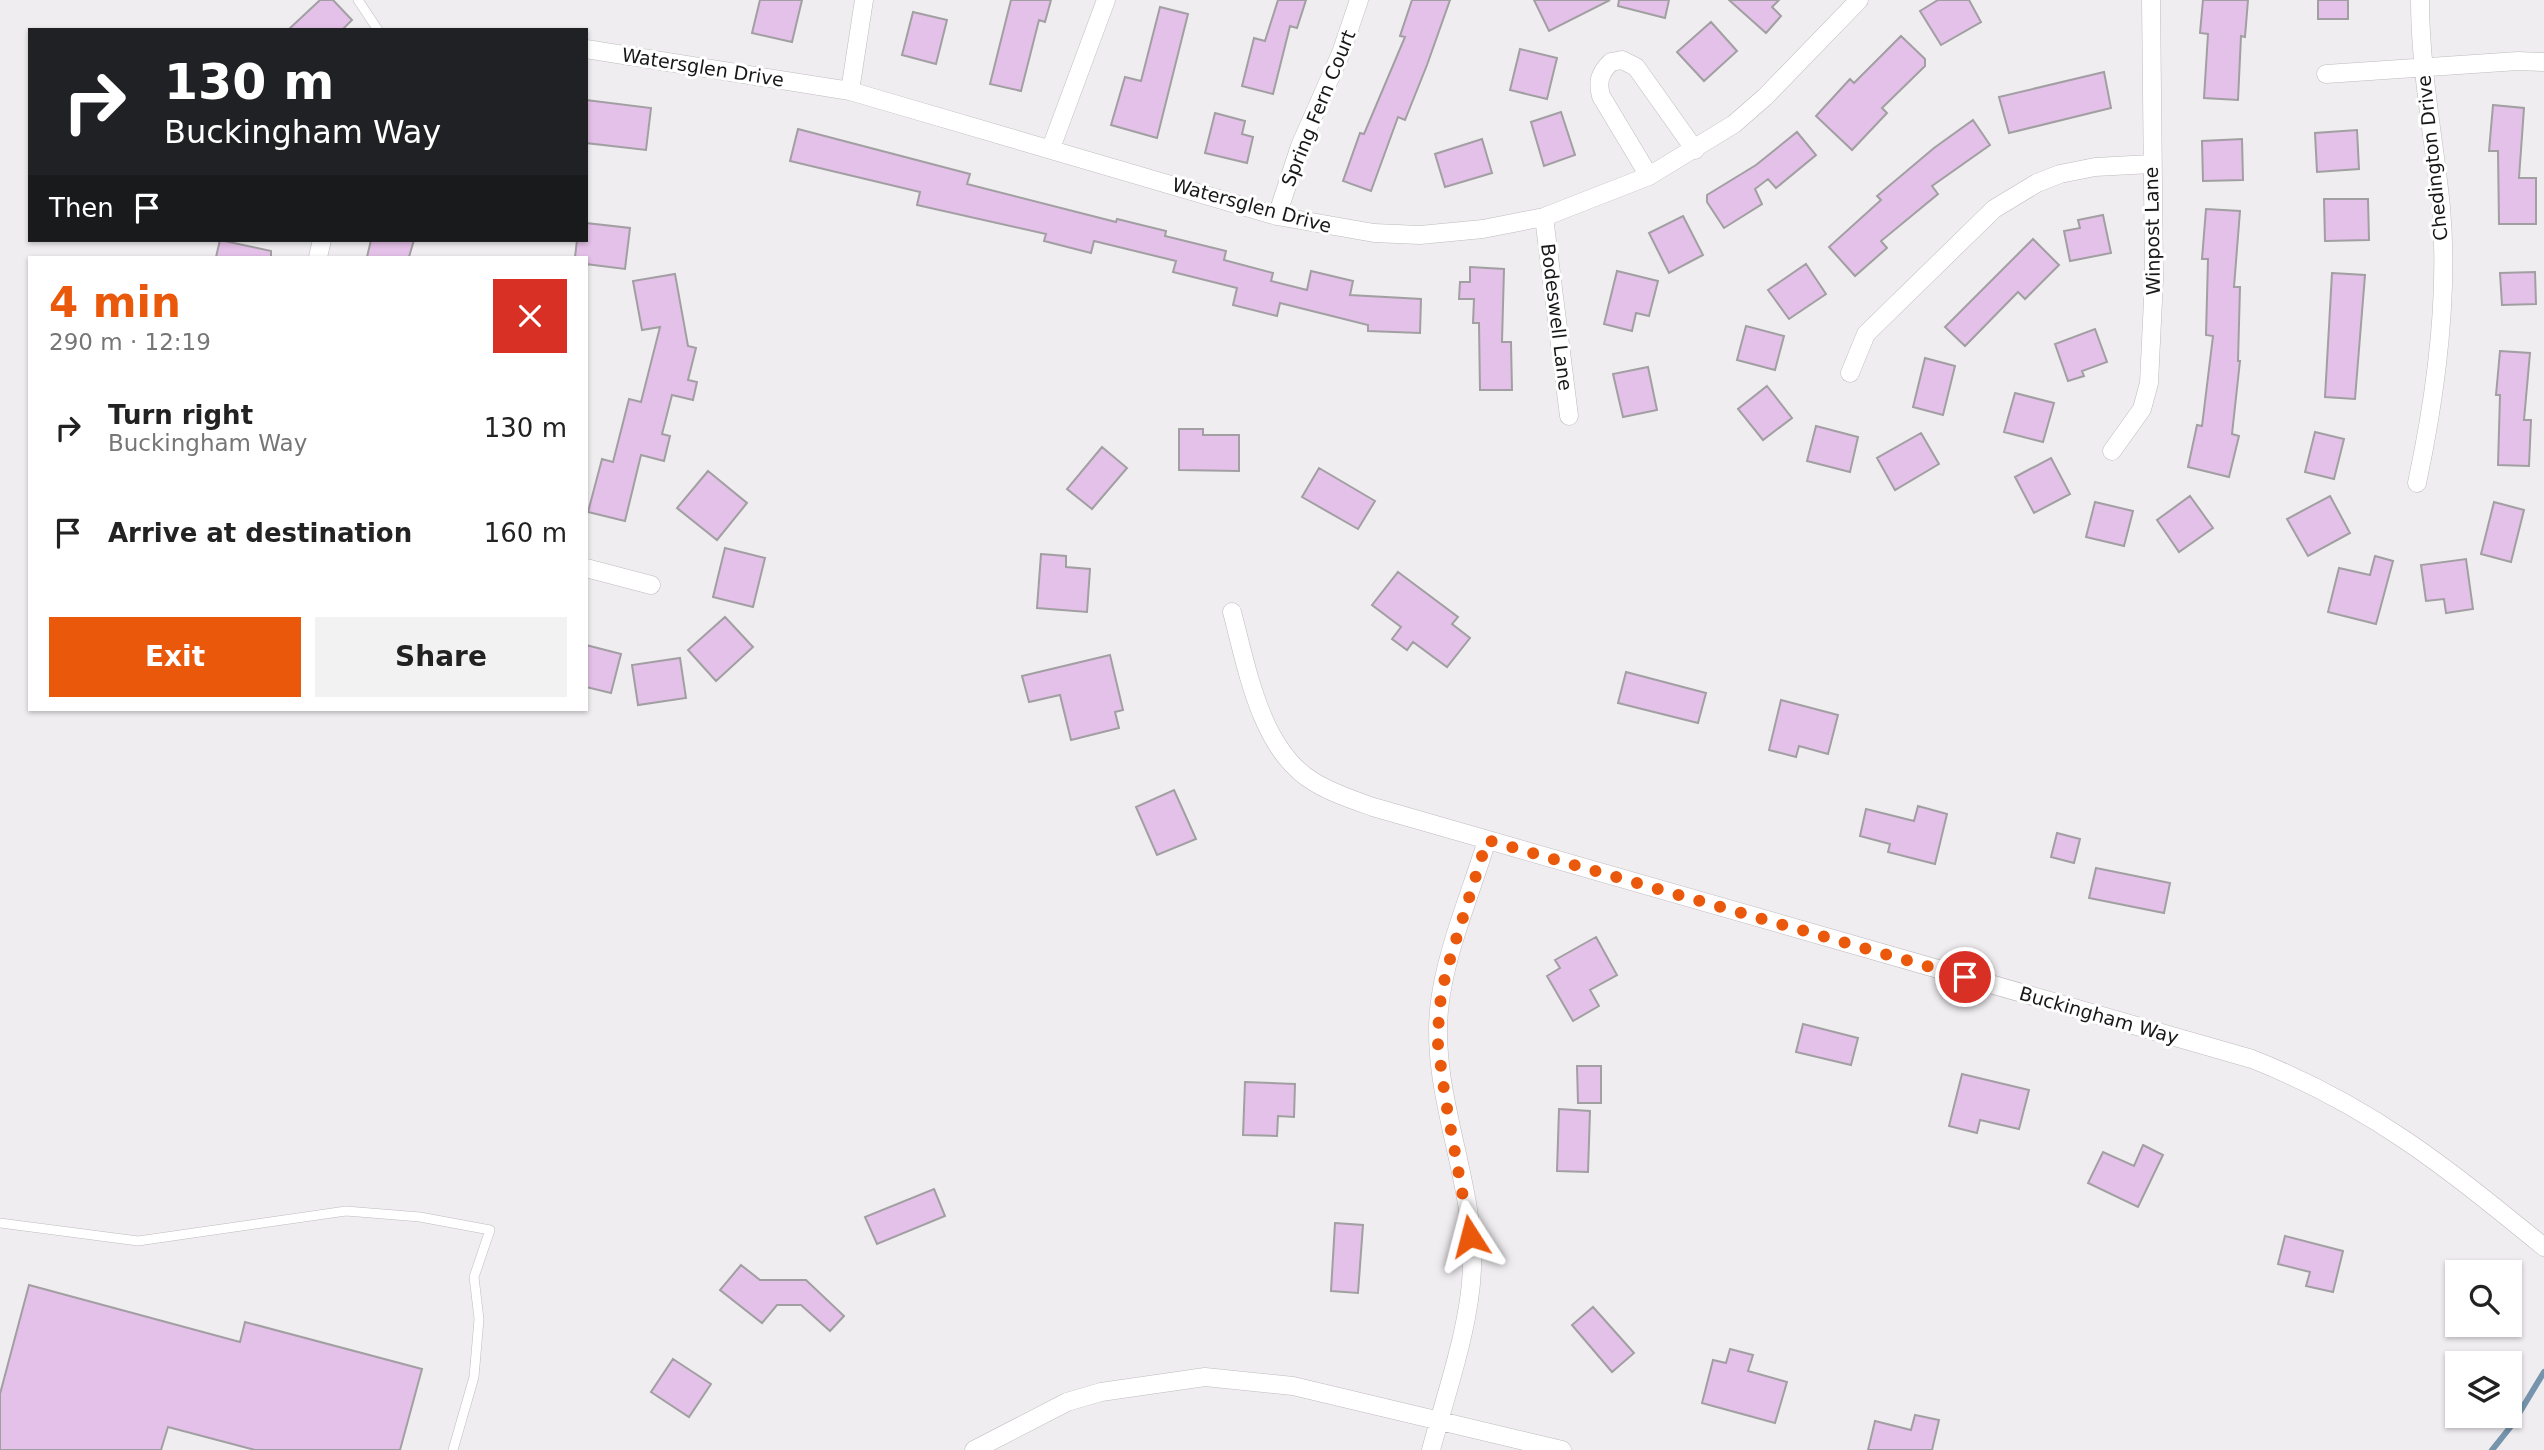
<!DOCTYPE html>
<meta charset="utf-8">
<style>
body{margin:0;font-family:"DejaVu Sans",sans-serif;background:#f2f2f2;color:#222;height:100vh;display:flex;flex-direction:column;font-size:26px;white-space:nowrap}
*{box-sizing:border-box;margin:0}
p{font-size:23px;color:#767676}
.icon{flex:none;width:38px;height:38px;fill:none;stroke:currentColor;stroke-width:2;stroke-linecap:round;stroke-linejoin:round}
.map{position:relative;flex:1;overflow:hidden}
.details{position:absolute;left:28px;top:256px;width:560px;height:455px;display:flex;flex-direction:column;background:#fff;border-radius:0px;box-shadow:0 2px 5px #0004}
.details>*{flex:none}
.top-card{position:absolute;left:28px;top:28px;width:560px;height:214px;border-radius:0px;box-shadow:0 2px 5px #0004;background:#202124;color:#fff;overflow:hidden}
.tools{position:absolute;left:2445px;top:1260px;display:grid;gap:14px}
.tools a{display:grid;place-items:center;width:77px;height:77px;border-radius:0px;background:#fff;box-shadow:0 2px 5px #0004;font-size:35px}
.pin{position:absolute;display:grid;place-items:center;width:60px;height:60px;color:#fff;margin:-30px;border:4px solid #fff;border-radius:50%;box-shadow:0 2px 7px #0007}
.me{position:absolute;width:77px;margin:-38px;rotate:351deg;stroke-linejoin:round;filter:drop-shadow(0 0 5px #0008)}
.turn{display:flex;align-items:center;gap:24px;height:147px;padding:0 21px;font-size:32px}
.turn .icon{width:91px;height:91px;stroke-width:2.5}
.turn b{display:block;font-size:49px;line-height:60px}
.then{display:flex;align-items:center;height:66px;padding:0 21px;background:#0003;gap:14px;font-size:26px}
.round{display:grid;place-items:center;flex:none;width:74px;height:74px;border-radius:0px;background:#f2f2f2}
.overview{display:flex;align-items:center;justify-content:space-between;height:119px;padding:0 21px}
h1{font-size:42px;font-weight:800;line-height:52px;color:#ea580c}
.cta{display:flex;gap:14px;margin-top:auto;padding:14px 21px}
.cta a{flex:1;height:80px;border-radius:0px;background:#ea580c;color:#fff;font-size:28px;font-weight:800;line-height:80px;text-align:center}
.cta a+a{background:#f2f2f2;color:#222}
ul{padding:0;list-style:none}
li{display:flex;align-items:center;gap:21px;height:105px;padding:0 21px}
li div{flex:1}
li b{display:block;font-size:26px}
li em{font-style:normal}
.map>svg:first-child{display:block}
</style>
<div class="map">
<svg width="2544" height="1450" viewBox="0 0 2544 1450">
<rect width="100%" height="100%" fill="#f0edf1"/>
<g fill="none" stroke-linecap="round" stroke-linejoin="round">
<path stroke="#7695ac" stroke-width="6" d="M2492,1450L2512,1425L2544,1372"/>
</g>
<path fill="#e4c1e8" stroke="#a19fa2" stroke-width="2" d="M320,0H333L352,20L342,30H288Z
M760,0H802L792,42L752,33Z
M1011,0H1051L1045,22L1039,20L1021,91L990,84Z
M1278,0H1306L1297,28L1290,26L1273,94L1242,86L1254,38L1265,41Z
M1412,0H1450L1427,65L1405,120L1398,117L1371,191L1343,181L1360,133L1364,134L1405,37L1400,36Z
M1534,0H1610L1549,31Z
M1619,0H1669L1665,18L1618,6Z
M1729,0H1779L1772,7L1781,16L1766,33Z
M1938,0H1969L1981,22L1941,45L1920,11Z
M2203,0H2248L2245,37L2241,36L2238,100L2204,98L2208,34L2200,33Z
M2318,0H2348V19H2318Z
M1160,7L1188,14L1157,138L1111,125L1125,77L1141,81Z
M913,12L947,20L936,64L902,55Z
M1711,22L1737,51L1704,81L1677,52Z
M1901,36L1925,59V66L1882,108L1887,113L1852,150L1816,116L1850,79L1854,83Z
M1520,49L1557,58L1547,99L1510,90Z
M2104,72L2111,108L2009,133L1999,97Z
M586,100L651,108L646,150L586,143Z
M2493,105L2524,108L2519,178H2536V224H2499L2498,151H2489Z
M1561,112L1575,155L1544,166L1531,122Z
M1215,113L1245,121L1242,134L1253,137L1247,163L1205,153Z
M1973,120L1990,145L1932,186L1938,194L1881,241L1887,248L1855,276L1829,247L1881,200L1877,196L1934,148Z
M798,129L970,174L967,184L1116,222L1117,219L1166,231L1165,236L1226,251L1224,260L1273,273L1271,281L1307,290L1311,271L1353,281L1350,295L1421,299L1420,333L1368,331V325L1280,303L1277,316L1233,305L1237,288L1173,272L1176,261L1094,241L1091,253L1044,241L1046,234L917,205L920,192L790,161Z
M2357,130L2359,169L2317,172L2315,133Z
M1797,132L1816,155L1776,188L1768,179L1755,189L1762,204L1724,228L1707,202V195L1756,165Z
M1482,139L1492,173L1445,187L1435,154Z
M2242,139L2243,180L2203,181L2202,141Z
M2324,199H2368L2369,240L2325,241Z
M2206,209L2240,211L2234,287H2240L2238,361H2240L2232,434L2239,436L2229,477L2188,467L2197,425L2202,426L2213,336L2206,335L2208,259H2202Z
M2103,215L2111,253L2070,261L2064,231L2080,228L2078,220Z
M1683,216L1703,255L1669,273L1649,233Z
M586,223L630,228L625,269L586,264V257H575L577,240H586Z
M2033,239L2059,265L2025,299L2018,292L1965,346L1945,327Z
M220,240L271,251V257H216Z
M371,240H414L409,257H367Z
M1806,264L1826,294L1789,319L1768,290Z
M1470,267L1504,269L1502,342H1511L1512,390H1480L1479,323H1473L1474,299H1459L1460,282H1470Z
M1617,271L1658,281L1649,316L1636,313L1632,331L1604,324Z
M2535,272L2536,304L2502,305L2500,273Z
M2332,273L2365,275L2355,399L2325,397Z
M675,274L688,346L696,348L688,380L697,382L693,400L672,395L662,434L670,436L664,461L641,455L625,521L588,512L602,459L613,462L629,399L641,402L660,327L642,330L633,281Z
M1746,326L1784,336L1775,370L1737,360Z
M2095,329L2107,362L2082,371L2084,376L2068,381L2055,344Z
M2500,351L2530,353L2524,420H2531L2529,466L2498,465L2500,395H2496Z
M1925,358L1955,366L1943,415L1913,407Z
M1648,367L1657,410L1623,417L1613,374Z
M1767,386L1792,418L1763,440L1738,409Z
M2015,393L2054,403L2043,442L2004,432Z
M1816,426L1858,437L1850,472L1807,461Z
M1179,429H1203V435H1239V471L1179,470Z
M2315,432L2344,439L2334,479L2305,472Z
M1921,433L1939,464L1895,490L1877,458Z
M1102,447L1127,468L1092,509L1067,489Z
M2051,458L2070,494L2034,513L2015,477Z
M1319,468L1375,501L1358,529L1302,497Z
M708,471L747,503L717,540L677,508Z
M2190,496L2213,528L2179,552L2157,520Z
M2330,496L2350,533L2308,556L2287,519Z
M2095,502L2133,511L2124,546L2086,537Z
M2494,502L2524,510L2511,562L2481,554Z
M725,548L765,558L753,607L713,597Z
M1041,554L1066,556V567L1090,569L1087,612L1037,608Z
M2375,556L2393,561L2376,624L2328,612L2339,568L2370,575Z
M2466,559L2473,609L2446,613L2444,599L2426,601L2421,565Z
M1398,572L1458,617L1452,624L1470,638L1447,667L1413,642L1407,650L1392,639L1401,627L1372,605Z
M725,617L753,647L716,681L688,650Z
M586,645L621,654L611,693L586,687Z
M1110,655L1123,710L1115,712L1119,728L1071,740L1060,695L1029,702L1022,676Z
M680,658L686,698L638,705L632,665Z
M1626,672L1706,693L1698,723L1618,703Z
M1781,700L1838,715L1828,754L1799,746L1796,757L1769,750Z
M1174,790L1196,839L1157,855L1136,807Z
M1918,806L1947,814L1935,864L1888,852L1890,844L1860,836L1866,809L1914,821Z
M2057,833L2080,839L2074,863L2051,857Z
M2096,868L2170,883L2164,913L2089,898Z
M1596,937L1617,975L1590,990L1599,1006L1573,1021L1547,976L1560,968L1555,960Z
M1803,1024L1858,1038L1851,1065L1796,1052Z
M1577,1066H1601V1103H1578Z
M1962,1074L2029,1090L2019,1129L1980,1120L1977,1133L1949,1126Z
M1245,1082L1295,1084L1294,1117L1278,1116L1277,1136L1243,1135Z
M1559,1109L1590,1111L1588,1172L1557,1171Z
M2143,1145L2163,1155L2138,1207L2088,1183L2103,1152L2134,1166Z
M934,1189L945,1216L877,1244L865,1217Z
M1335,1223L1363,1225L1358,1293L1331,1291Z
M2285,1236L2343,1251L2333,1292L2306,1286L2310,1272L2278,1264Z
M741,1265L760,1280H806L844,1316L830,1331L801,1305H777L762,1323L720,1290Z
M29,1285L240,1342L245,1322L422,1369L400,1450H255L168,1427L161,1450H0V1394Z
M1593,1307L1634,1353L1612,1372L1572,1325Z
M1730,1349L1753,1355L1748,1371L1787,1382L1775,1423L1702,1403L1713,1360L1726,1363Z
M673,1359L711,1384L689,1417L651,1392Z
M1915,1415L1939,1420L1932,1450H1868L1875,1421L1911,1430Z"/>
<g fill="none" stroke-linecap="round" stroke-linejoin="round">
<defs>
<path id="service" d="M358,0L378,30
M0,1223L138,1241L346,1211L420,1217L490,1230L474,1277L479,1319L474,1377L453,1450"/>
<path id="minor" d="M586,49L850,91L1277,216L1374,233L1420,235L1483,229L1544,217L1649,176L1734,124L1765,97L1859,0
M2326,74L2518,61L2544,62
M850,91L864,0
M1051,148L1106,0
M1649,176L1601,96C1597,81 1600,73 1611,62L1622,60L1636,67L1695,150
M1277,216L1300,146L1341,53L1359,0
M1544,217L1569,416
M318,257L322,240
M1850,373L1866,334L1994,209L2037,183L2060,174L2095,167L2151,164
M2112,451L2142,409L2149,383L2154,279L2151,0
M2417,483C2436,394 2449,298 2441,207C2434,138 2420,70 2420,0
M586,568L651,585
M1232,612C1247,667 1260,750 1314,782C1332,793 1353,800 1373,807L2252,1059C2371,1106 2446,1167 2544,1247
M974,1450L1067,1402L1101,1392L1205,1377L1293,1386L1562,1450
M1431,1450C1446,1393 1470,1327 1472,1268C1475,1181 1431,1097 1439,1010C1444,955 1471,893 1487,840"/>
</defs>
<use href="#service" stroke="#bebbbe" stroke-width="10"/>
<use href="#minor" stroke="#bebbbe" stroke-width="19"/>
<use href="#service" stroke="#fff" stroke-width="9"/>
<use href="#minor" stroke="#fff" stroke-width="18"/>
</g>
<g fill="none" stroke-linecap="round" stroke-linejoin="round">
<path stroke="#ea580c" stroke-width="12" stroke-dasharray="0 21.6" d="M1470,1236L1445,1097L1438,1045L1439,1009L1446,972L1487,840L1965,977"/>
</g>
<g text-anchor="middle" stroke-width="6" stroke-linejoin="round" paint-order="stroke">
<g font-size="19" fill="#191819" stroke="#fff">
<text transform="translate(703 67) rotate(9)" y="7">Watersglen Drive</text>
<text transform="translate(1318 108) rotate(-68)" y="7">Spring Fern Court</text>
<text transform="translate(2432 158) rotate(-96)" y="7">Chedington Drive</text>
<text transform="translate(1252 205) rotate(15)" y="7">Watersglen Drive</text>
<text transform="translate(2152 231) rotate(-91)" y="7">Winpost Lane</text>
<text transform="translate(1557 317) rotate(83)" y="7">Bodeswell Lane</text>
<text transform="translate(2099 1015) rotate(16)" y="7">Buckingham Way</text>
</g>
</g>
</svg>
<div class="tools">
<a><svg class="icon" aria-label="search" viewBox="0 0 24 24"><circle cx="10" cy="10" r="6"/><path d="M15 15l6 6"/></svg></a>
<a><svg class="icon" aria-label="layers" viewBox="0 0 24 24"><path d="M12 4l9 5-9 5-9-5zM3 14l9 5 9-5"/></svg></a>
</div>
<div class="pin" style="left:1965px;top:977px;background:#d93025"><svg class="icon" aria-label="arrive" viewBox="0 0 24 24"><path d="M6 21V4h12l-3 4 3 4H6"/></svg></div>
<svg class="me" style="left:1470px;top:1236px" viewBox="-20 -20 40 40"><path d="M0-17L14 15 0 8-14 15z" fill="#ea580c" stroke="#fff" stroke-width="4"/></svg>
<div class="top-card">
<div class="turn"><svg class="icon" aria-label="right" viewBox="0 0 24 24"><path d="M7 20v-9h11M14 6l5 5-5 5"/></svg><div><b>130 m</b>Buckingham Way</div></div>
<div class="then">Then<svg class="icon" aria-label="arrive" viewBox="0 0 24 24"><path d="M6 21V4h12l-3 4 3 4H6"/></svg></div>
</div>
<section class="details">
<div class="overview"><div><h1>4 min</h1><p>290 m · 12:19</p></div><a class="round" style="background:#d93025;color:#fff"><svg class="icon" aria-label="close" viewBox="0 0 24 24"><path d="M6 6l12 12M18 6L6 18"/></svg></a></div>
<ul>
<li><svg class="icon" aria-label="right" viewBox="0 0 24 24"><path d="M7 20v-9h11M14 6l5 5-5 5"/></svg><div><b>Turn right</b><p>Buckingham Way</p></div><em>130 m</em></li>
<li><svg class="icon" aria-label="arrive" viewBox="0 0 24 24"><path d="M6 21V4h12l-3 4 3 4H6"/></svg><div><b>Arrive at destination</b></div><em>160 m</em></li>
</ul>
<div class="cta"><a>Exit</a><a>Share</a></div>
</section>
</div>
